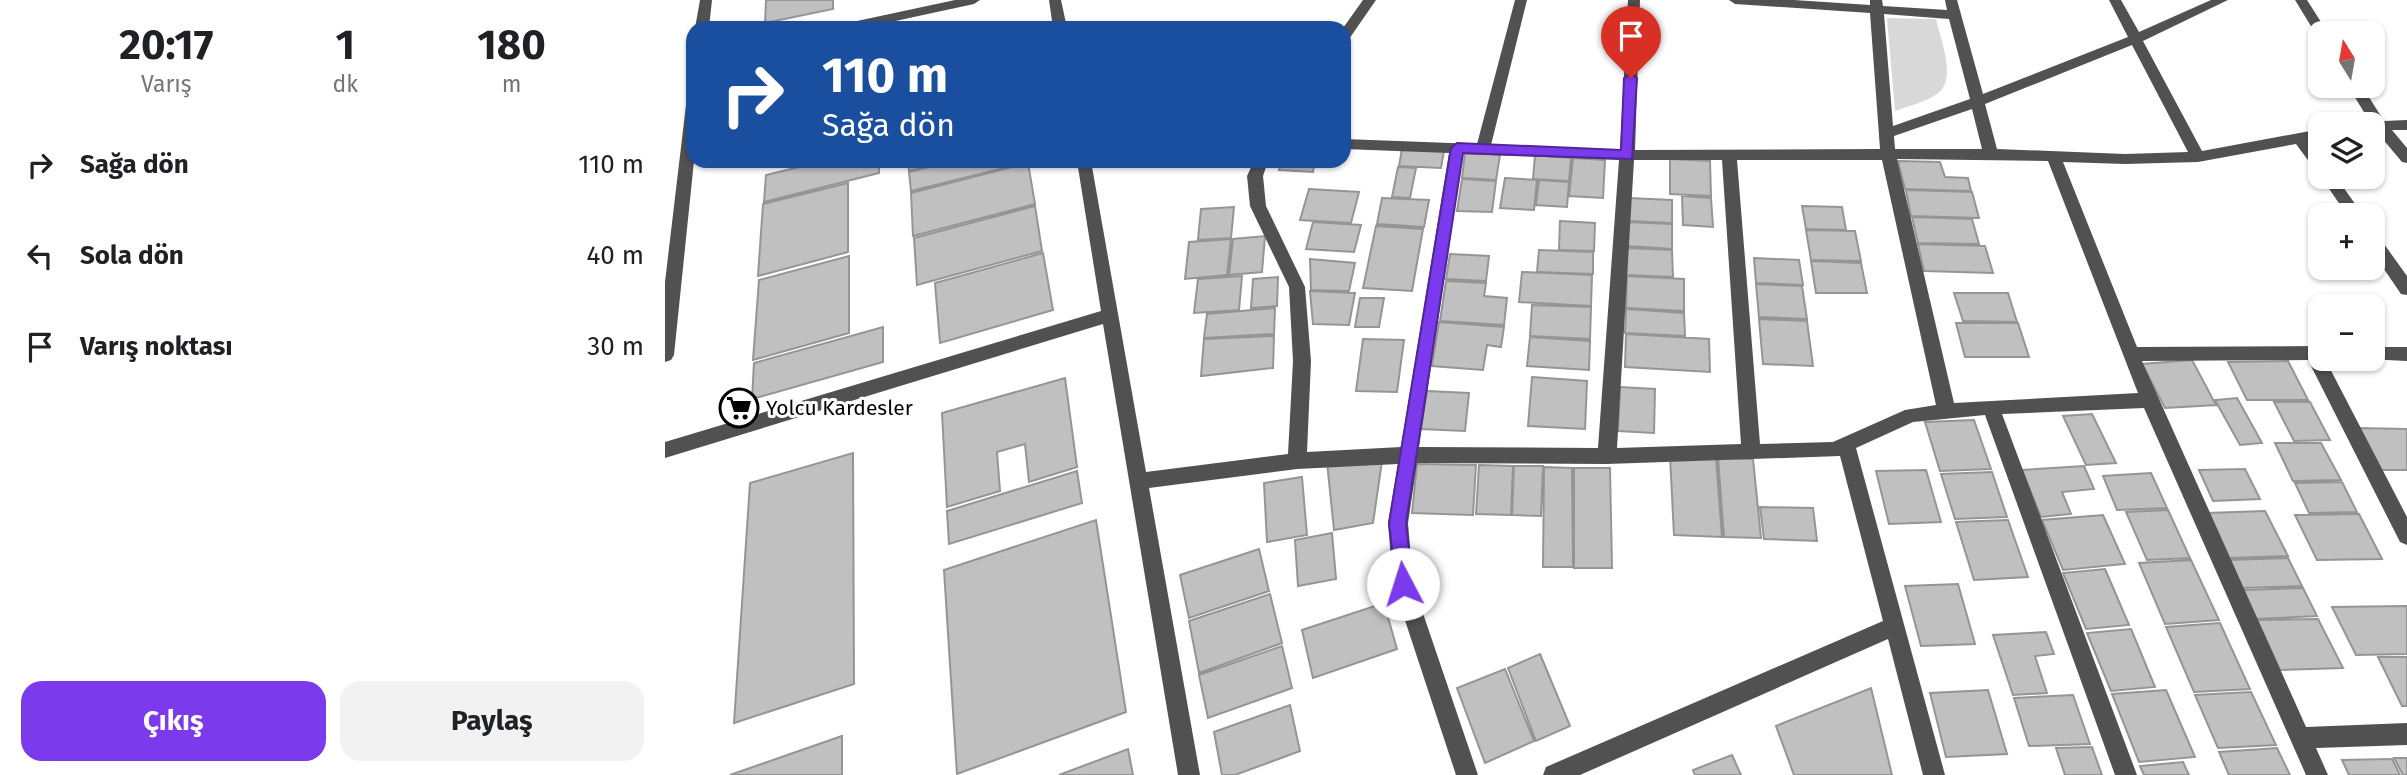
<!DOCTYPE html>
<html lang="tr">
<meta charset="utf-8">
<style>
body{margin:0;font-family:"Fira Sans",sans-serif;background:#f2f2f2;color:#202124;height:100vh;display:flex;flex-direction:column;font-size:26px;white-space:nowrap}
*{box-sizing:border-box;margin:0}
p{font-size:23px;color:#757577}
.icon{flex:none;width:38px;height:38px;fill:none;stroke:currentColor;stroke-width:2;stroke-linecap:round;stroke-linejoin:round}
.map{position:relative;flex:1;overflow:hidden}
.side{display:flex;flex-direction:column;background:#fff;width:665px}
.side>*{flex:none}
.hud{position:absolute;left:21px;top:21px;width:665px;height:147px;border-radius:21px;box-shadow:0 2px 5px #0004;background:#1a4fa0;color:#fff;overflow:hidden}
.needle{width:46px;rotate:349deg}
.buttons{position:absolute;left:1643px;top:21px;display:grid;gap:14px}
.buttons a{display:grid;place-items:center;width:77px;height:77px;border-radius:14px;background:#fff;box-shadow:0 2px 5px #0004;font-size:35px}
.pin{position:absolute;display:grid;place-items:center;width:60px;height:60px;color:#fff;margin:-72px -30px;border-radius:50% 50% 50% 0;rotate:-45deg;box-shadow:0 0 7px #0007}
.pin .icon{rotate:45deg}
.me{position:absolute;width:77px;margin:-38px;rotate:355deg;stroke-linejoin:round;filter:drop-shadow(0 0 5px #0008)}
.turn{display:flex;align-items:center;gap:24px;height:147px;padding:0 21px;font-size:32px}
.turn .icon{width:91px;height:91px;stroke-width:2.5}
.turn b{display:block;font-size:49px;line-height:60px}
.eta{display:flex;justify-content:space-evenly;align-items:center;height:119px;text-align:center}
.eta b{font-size:42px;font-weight:700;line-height:49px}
.button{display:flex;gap:14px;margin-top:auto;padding:14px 21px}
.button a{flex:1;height:80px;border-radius:21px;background:#7c3aed;color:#fff;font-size:28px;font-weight:700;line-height:80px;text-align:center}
.button a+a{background:#f2f2f2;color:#202124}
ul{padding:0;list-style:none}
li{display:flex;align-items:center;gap:21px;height:91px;padding:0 21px}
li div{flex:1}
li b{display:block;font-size:26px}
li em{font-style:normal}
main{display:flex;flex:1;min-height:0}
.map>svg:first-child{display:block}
</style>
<main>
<section class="side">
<div class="eta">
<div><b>20:17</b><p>Varış</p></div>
<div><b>1</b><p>dk</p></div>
<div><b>180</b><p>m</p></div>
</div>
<ul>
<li><svg class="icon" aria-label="right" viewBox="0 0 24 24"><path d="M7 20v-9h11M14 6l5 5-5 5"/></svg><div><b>Sağa dön</b></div><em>110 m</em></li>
<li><svg class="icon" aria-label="left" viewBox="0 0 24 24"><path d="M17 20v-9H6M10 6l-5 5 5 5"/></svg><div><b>Sola dön</b></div><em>40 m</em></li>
<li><svg class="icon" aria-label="arrive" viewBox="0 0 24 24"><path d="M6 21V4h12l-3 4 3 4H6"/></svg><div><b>Varış noktası</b></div><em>30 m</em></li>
</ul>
<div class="button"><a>Çıkış</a><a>Paylaş</a></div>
</section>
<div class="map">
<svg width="1742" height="775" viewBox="0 0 1742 775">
<rect width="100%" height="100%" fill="#fff"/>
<path fill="#d8d8d8" d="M1222,18L1271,19C1275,38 1293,80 1272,94C1261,102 1243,106 1230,111Z"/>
<path fill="#c0c0c0" stroke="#959595" stroke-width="2" d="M101,0H168V9L100,23Z
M737,149L779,151L776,168L734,166Z
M800,153L835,155L831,180L797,178Z
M870,155L906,158L904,181L868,179Z
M908,158L940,160L938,198L904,196Z
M1005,159L1045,161L1046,196L1005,194Z
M159,161H214V173L99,202L101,175Z
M243,161H285L244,171Z
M288,161H363V162L246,191L244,172Z
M617,161H650L648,172L614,170Z
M1233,161L1275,162L1280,177L1303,178L1306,191L1240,189Z
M363,163L370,204L248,236L246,193Z
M733,167L751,168L745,198L727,197Z
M840,178L872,180L869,210L835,208Z
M797,179L831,181L827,212L792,211Z
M874,180L904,182L902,207L871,205Z
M183,183V252L93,276L98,204Z
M644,189L694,192L686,223L635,220Z
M1241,190L1307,192L1314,218L1246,216Z
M1017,196L1046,198L1048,227L1018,225Z
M717,198L764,200L759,227L712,224Z
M963,198L1007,200V223L962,221Z
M370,206L377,251L252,285L249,238Z
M1137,206L1177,207L1181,230L1141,229Z
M569,207L566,238L533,240L536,209Z
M1247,217L1307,219L1314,244L1253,243Z
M895,221L930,223L929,251L894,250Z
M648,222L696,225L689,252L641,249Z
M962,222L1007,224V249L962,246Z
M711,226L758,229L747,291L698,288Z
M1141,230L1190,231L1196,261L1146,260Z
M600,236L597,272L564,275L568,239Z
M566,239L562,275L520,279L524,242Z
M1253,244L1320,246L1328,273L1259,271Z
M962,248L1007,250L1008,277L961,275Z
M874,250L928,252V274L872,272Z
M378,253L388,310L275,343L270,283Z
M785,254L824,256L821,281L781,279Z
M184,256V333L88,360L94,280Z
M1089,258L1134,260L1138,285L1091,283Z
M645,259L690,263L684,291L646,290Z
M1146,261L1196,263L1202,293H1151Z
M857,272L927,275L926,306L854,302Z
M577,276L574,310L529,313L533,279Z
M962,276L1019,279V311L961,308Z
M613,277L612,306L586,308L588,279Z
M781,281L821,283L819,296L842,298L839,325L775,321Z
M1091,284L1137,286L1142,319L1094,317Z
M645,291L690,293L684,325L648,324Z
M1289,293H1343L1352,322L1298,321Z
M695,298H719L714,327H690Z
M867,305L926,307L925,339L865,336Z
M610,308L609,334L539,338L542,314Z
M961,309L1019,313L1020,336L960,333Z
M1094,319L1142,321L1148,366L1098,364Z
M774,322L839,327L836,347L822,345L818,370L767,366Z
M1291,323H1353L1364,357H1300Z
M218,327V362L87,399L89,363Z
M961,334L1044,339L1045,372L960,367Z
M609,336L608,368L536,376L539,339Z
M865,337L925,341L924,370L862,366Z
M698,339L739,340L732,392L691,391Z
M1527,360L1551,405L1500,408L1477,364Z
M1623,361L1643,400H1582L1563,362Z
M867,377L922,381L920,429L863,426Z
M400,378L412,467L364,482L360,444L332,452L335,491L282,507L277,413Z
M955,387L990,389L989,433L953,431Z
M762,391L804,393L800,431L756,429Z
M1572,398L1597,443L1575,445L1550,400Z
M1609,402H1645L1665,440L1629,441Z
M1427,414L1451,463L1421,465L1398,416Z
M1309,420L1326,469L1275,471L1260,422Z
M1693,428L1742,429V470H1715Z
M1610,443H1656L1676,480L1628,481Z
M188,453L189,684L69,723L85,483Z
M1005,456L1051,458L1057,537L1009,535Z
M1053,458L1088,459L1096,538L1059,537Z
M717,461L708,523L669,530L662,462Z
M752,464L811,465L808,515L747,513Z
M814,465L848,466L846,515L811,514Z
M849,466H878L876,516L847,515Z
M1419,466L1429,489L1397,492L1406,514L1376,517L1357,470Z
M879,467L907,468L908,567H878Z
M909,468H945L947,568H909Z
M1580,469L1595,499L1548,501L1534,470Z
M1261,470L1276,522L1224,524L1211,471Z
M412,471L417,503L284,544L282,511Z
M1327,472L1342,517L1290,519L1276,474Z
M1486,473L1502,508L1452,510L1438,476Z
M637,477L642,535L602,542L599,483Z
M1677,482L1692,512L1644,513L1630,483Z
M1095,507L1148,508L1152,541L1099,539Z
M1503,510L1525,558L1482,560L1461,512Z
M1600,511L1623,556L1564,558L1543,513Z
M1694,514L1717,559L1652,560L1630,515Z
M1438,515L1460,564L1398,570L1377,520Z
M431,520L461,712L292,774L279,570Z
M1343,520L1363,577L1309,580L1291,522Z
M667,533L671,579L633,586L630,540Z
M594,549L604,591L524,618L515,575Z
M1623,558L1637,586L1577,588L1565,560Z
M1526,560L1554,620L1500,624L1474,563Z
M1440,569L1464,625L1421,629L1398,573Z
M1293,584L1310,644L1256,646L1240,586Z
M1638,588L1652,616L1591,619L1578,590Z
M605,594L617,643L534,673L524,621Z
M719,603L732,649L648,678L637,630Z
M1742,606V654L1691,655L1667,607Z
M1653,619L1678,668L1615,670L1592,620Z
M1555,623L1585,689L1529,692L1501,627Z
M1466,629L1490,687L1446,691L1422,633Z
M1381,632L1389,654L1370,656L1382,693L1348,695L1328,635Z
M617,646L627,688L543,718L534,675Z
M875,654L905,726L871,741L843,668Z
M1713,657H1742V706H1737Z
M840,669L869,741L820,763L792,688Z
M1206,688L1227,775H1129L1111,726Z
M1323,690L1342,754L1281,757L1265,693Z
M1501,690L1530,757L1474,762L1447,694Z
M1586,692L1611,745L1553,748L1530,695Z
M1408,695L1425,744L1364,746L1349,698Z
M625,705L635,751L570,775H557L549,732Z
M177,736V775H65Z
M1427,747L1437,775H1400L1391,748Z
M1612,748L1625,775H1564L1554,752Z
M463,749L468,775H394Z
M1067,755L1076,775H1030L1028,770Z
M1729,758H1742V775H1738Z
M1727,759L1735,775H1684L1677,760Z
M1518,762L1524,775H1479L1475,766Z"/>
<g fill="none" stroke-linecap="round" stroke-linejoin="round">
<path fill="#515151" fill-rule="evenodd" d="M35,0H47L44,28H30Z
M290,0H315L309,4L198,28H171L178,24Z
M384,0H396L402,28H388Z
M698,0H711L684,39L679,40L678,28Z
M850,0H862L826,145L955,150L963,0H975L970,150L1215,149L1205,13L1070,4L1064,0H1129L1205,5V0H1217L1218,6L1282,10L1280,0H1292L1318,94L1463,37L1444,0H1456L1474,32L1546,0H1563L1478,41L1537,151L1656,129V139L1645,141L1656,155V172L1651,171L1631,144L1533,162L1460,164L1398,162L1472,347L1656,346V359H1660L1742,517V545L1735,542L1643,360L1477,361L1641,727L1742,723V745L1651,748L1663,775H1641L1479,408L1337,414L1472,775H1450L1320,415L1248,422L1191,448L1280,775H1258L1223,639L915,775H878L881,767L1218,621L1175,456L942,464L752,463L743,523L748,584L813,775H791L728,584L723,523L733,464L632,469L484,488L535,775H513L438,324L0,458V442L436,311L412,161H426L481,472L623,454L628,361L624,287L585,206L582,176L589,161H603L598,176L601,206L640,287L646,361L642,452L736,447L784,153L679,149V139L812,144ZM1219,14L1284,19L1305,99L1228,126ZM1467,45L1523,152L1460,154L1332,149L1320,104ZM1307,109L1317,149H1230L1229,136ZM798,154L954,160L933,448L754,447ZM1232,159L1383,161L1473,393L1289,403ZM969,160H1057L1076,444L952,448ZM1072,160H1217L1271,405L1240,410L1168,442L1095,444Z
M1630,0H1642L1663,33L1652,36Z
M1683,86H1697L1719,121L1742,120V130H1727L1742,148V163L1737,162L1711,131H1708V124H1702L1705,122Z
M28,100L29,161L9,355L6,360L0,362V282L21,105Z
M1656,177H1671L1698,215H1682Z
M1708,235L1714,237L1742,276V295L1736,294L1708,253Z
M1708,347H1742V361L1702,359H1708Z"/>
</g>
<path fill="#7c3aed" stroke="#51269a" stroke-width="2" d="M966,74L972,78L967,159L798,153L741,523L748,584L745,590L738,592L732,590L724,523L786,148L792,143L956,150L959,78Z"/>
<defs>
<symbol id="supermarket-ring" viewBox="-11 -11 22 22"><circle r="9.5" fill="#fff" stroke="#000" stroke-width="1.5"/><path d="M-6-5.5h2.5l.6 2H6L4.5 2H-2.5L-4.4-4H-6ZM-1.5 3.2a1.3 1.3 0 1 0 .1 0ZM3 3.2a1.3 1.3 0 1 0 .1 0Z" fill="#000"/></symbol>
</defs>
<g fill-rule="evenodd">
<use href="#supermarket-ring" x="52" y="386" width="44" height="44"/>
</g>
<g text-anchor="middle" stroke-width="6" stroke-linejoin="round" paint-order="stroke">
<g font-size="21" fill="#000" stroke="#fff" text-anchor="start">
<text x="101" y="415">Yolcu Kardesler</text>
</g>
</g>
</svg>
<div class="buttons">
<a><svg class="needle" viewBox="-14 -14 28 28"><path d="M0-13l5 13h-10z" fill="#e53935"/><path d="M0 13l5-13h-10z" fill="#757577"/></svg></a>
<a><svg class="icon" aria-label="layers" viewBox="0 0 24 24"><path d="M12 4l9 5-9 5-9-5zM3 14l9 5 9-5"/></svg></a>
<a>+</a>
<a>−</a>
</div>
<div class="pin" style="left:966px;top:78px;background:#d93025"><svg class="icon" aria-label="arrive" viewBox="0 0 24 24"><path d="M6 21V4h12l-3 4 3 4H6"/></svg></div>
<svg class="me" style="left:738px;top:584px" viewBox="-20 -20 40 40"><circle r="19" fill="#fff"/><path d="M0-13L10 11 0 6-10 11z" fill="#7c3aed"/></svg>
<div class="hud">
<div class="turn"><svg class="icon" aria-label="right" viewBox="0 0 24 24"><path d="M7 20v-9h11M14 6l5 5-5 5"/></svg><div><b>110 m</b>Sağa dön</div></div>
</div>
</div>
</main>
